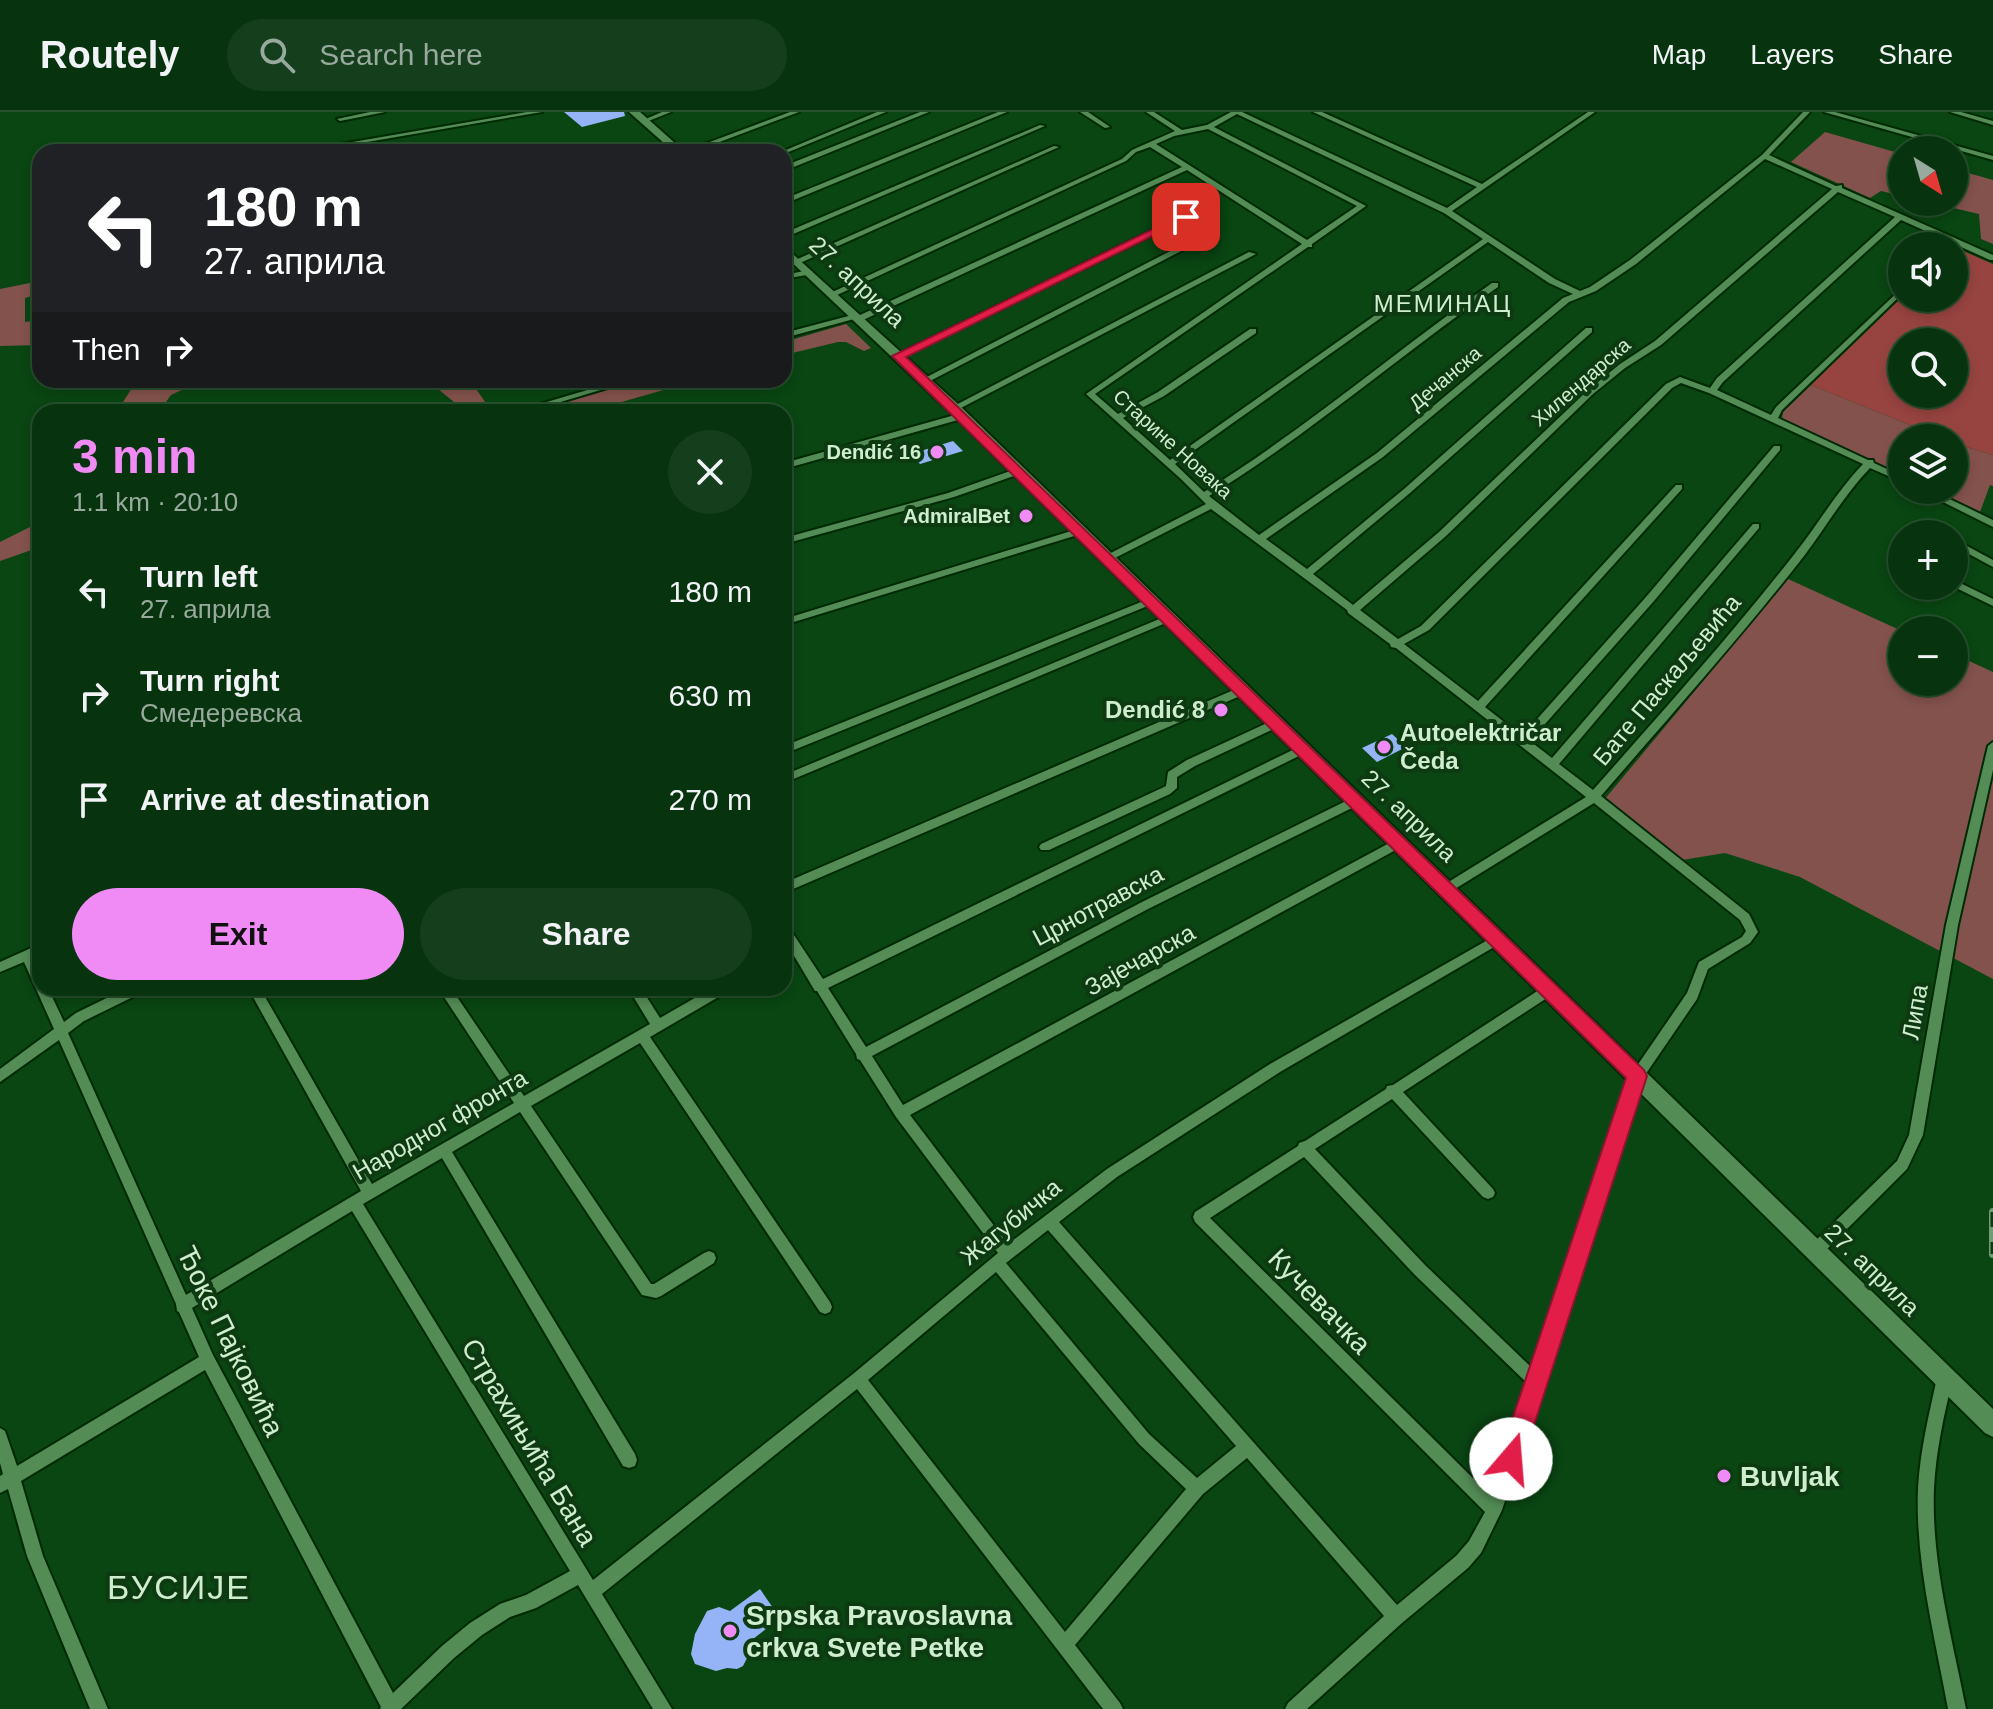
<!DOCTYPE html>
<meta charset="utf-8">
<style>
body{margin:0;font-family:Helvetica,sans-serif;background:#153f1c;color:#f1f3f6;height:100vh;display:flex;flex-direction:column;font-size:30px;white-space:nowrap}
*{box-sizing:border-box;margin:0}
p{font-size:26px;color:#98aa9e}
.icon{flex:none;width:44px;height:44px;fill:none;stroke:currentColor;stroke-width:2;stroke-linecap:round;stroke-linejoin:round}
.map{position:relative;flex:1;overflow:hidden}
.side{position:absolute;left:32px;top:292px;width:760px;height:592px;display:flex;flex-direction:column;background:#07340e;border-radius:24px;box-shadow:0 4px 12px #0003,0 0 0 2px #284f2e}
.side>*{flex:none}
.hud{position:absolute;left:32px;top:32px;width:760px;height:244px;border-radius:24px;box-shadow:0 4px 12px #0003,0 0 0 2px #284f2e;background:#202124;color:#fff;overflow:hidden}
.needle{width:52px;rotate:143deg}
.tools{position:absolute;left:1888px;top:24px;display:grid;gap:16px}
.tools a{display:grid;place-items:center;width:80px;height:80px;border-radius:50%;background:#07340e;box-shadow:0 4px 12px #0003,0 0 0 2px #284f2e;font-size:40px}
.pin{position:absolute;display:grid;place-items:center;width:68px;height:68px;color:#fff;margin:-34px;border-radius:16px;box-shadow:0 4px 12px #0006}
.me{position:absolute;width:88px;margin:-44px;rotate:18deg;stroke-linejoin:round;filter:drop-shadow(0 0 6px #0008)}
.turn{display:flex;align-items:center;gap:28px;height:168px;padding:0 40px;font-size:36px}
.turn .icon{width:104px;height:104px;stroke-width:2.5}
.turn b{display:block;font-size:56px;line-height:68px}
.then{display:flex;align-items:center;height:76px;padding:0 40px;background:#0003;gap:16px;font-size:30px}
.round{display:grid;place-items:center;flex:none;width:84px;height:84px;border-radius:42px;background:#153f1c}
.head{display:flex;align-items:center;justify-content:space-between;height:136px;padding:0 40px}
h1{font-size:48px;font-weight:700;line-height:60px;color:#f08bf6}
.button{display:flex;gap:16px;margin-top:auto;padding:16px 40px}
.button a{flex:1;height:92px;border-radius:48px;background:#f08bf6;color:#111;font-size:32px;font-weight:700;line-height:92px;text-align:center}
.button a+a{background:#153f1c;color:#f1f3f6}
ul{padding:0;list-style:none}
li{display:flex;align-items:center;gap:24px;height:104px;padding:0 40px}
li div{flex:1}
li b{display:block;font-size:30px}
li em{font-style:normal}
header{display:flex;align-items:center;gap:48px;box-sizing:border-box;height:112px;padding:0 40px;background:#07340e;border-bottom:2px solid #284f2e}
header strong{font-size:38px}
nav{display:flex;gap:44px;margin-inline-start:auto;font-size:28px}
.search{width:560px;height:72px;background:#153f1c;display:flex;align-items:center;gap:20px;box-sizing:border-box;padding:0 28px;border-radius:44px;color:#98aa9e;font-size:30px}
.map>svg:first-child{display:block}
</style>
<header>
<strong>Routely</strong>
<div class="search"><svg class="icon" aria-label="search" viewBox="0 0 24 24"><circle cx="10" cy="10" r="6"/><path d="M15 15l6 6"/></svg>Search here</div>
<nav><a>Map</a><a>Layers</a><a>Share</a></nav>
</header>
<div class="map">
<svg width="1993" height="1597" viewBox="0 0 1993 1597">
<rect width="100%" height="100%" fill="#094612"/>
<path fill="#84524d" d="M1825,20L1902,42V84L1881,79L1870,86L1791,50Z
M1954,57L1993,68V132L1981,127L1979,102L1928,90H1954Z
M40,169V182L25,186V210L40,208V233L0,234V177Z
M846,212L871,236L864,239L846,230H838L784,243V230Z
M137,268H203L171,283L166,290H123Z
M427,268H470L492,300H449L455,295L454,290Z
M644,268H698L587,300H551L555,299V292Z
M1811,273L1942,326H1902V363L1782,307L1783,300Z
M1954,331L1993,343V374L1990,373L1980,400L1934,378H1954Z
M40,410V435L0,449V430Z
M1788,467L1902,519V570H1954V542L1993,560V867L1800,765L1725,741L1682,748L1604,688Z"/>
<path fill="#974440" fill-rule="evenodd" d="M1954,135L1993,152V343L1954,331V326H1942L1811,273L1902,185L1954,186ZM1902,230H1954V282H1902Z"/>
<path fill="#95b4f7" d="M564,0H624L625,4L582,15Z
M953,329L963,339L920,352L911,342Z
M1392,622L1406,635L1377,650L1362,636Z
M760,1477L780,1506L748,1531V1544L743,1554L737,1557L727,1556L716,1559L695,1552L691,1542L695,1522L707,1499L719,1495L730,1499Z"/>
<g fill="none" stroke-linecap="round" stroke-linejoin="round">
<defs>
<path id="minor" d="M370,0H385L340,9L337,7Z
M527,0H542L338,35L335,33Z
M662,0H671L646,10L641,9Z
M790,0H799L693,40H683Z
M877,0H886L786,41L781,40Z
M920,0H929L784,59V54Z
M998,0H1007L784,92V87Z
M1080,0H1088L1110,15L1105,16Z
M1146,0H1154L1182,18L1207,13L1231,0H1242L1447,96L1477,75L1313,0H1322L1482,72L1588,0H1595L1452,99L1555,167L1580,179L1590,175L1630,148L1762,43L1803,0H1810L1769,43L1836,74L1842,73V76L1993,143V148H1990L1901,108L1723,270L1717,278L1771,303L1776,295L1902,176V182L1782,298L1778,306L1868,348H1873L1874,351L1902,364V370L1870,356C1844,383 1826,415 1804,444C1739,527 1669,605 1601,684L1749,802L1758,820L1750,831L1708,857L1697,887L1643,966L1502,1398L1481,1441L1468,1456L1402,1511L1307,1597H1285L1288,1591L1384,1504L1247,1346L1203,1382L1075,1533L1120,1591L1123,1597H1103L857,1277L602,1482L672,1597H653L578,1473L536,1496L510,1505L482,1523L454,1546L401,1597H380L381,1595L205,1258L21,1369L43,1444L108,1597H90L27,1444L8,1377L0,1381V1364L3,1362L0,1351V1316L5,1319L17,1354L199,1245L179,1200L177,1199L176,1192L59,928L0,970V957L54,917L24,850L0,860V850L40,832V842L34,845L40,858V876H48L64,910L76,901L127,876H145L143,880L84,909L68,921L186,1183L361,1079L248,876H260L372,1072L514,991L438,876H451L524,984L650,912L628,876H641L660,906L712,876H729L727,880L650,925L830,1190L832,1195L830,1200L825,1202L820,1200L640,931L531,994L651,1172H654L704,1141L709,1139L714,1141L716,1146L714,1151L661,1184L656,1186L642,1183L520,1000L452,1040L635,1342L637,1348L635,1354L629,1356L623,1354L442,1046L363,1092L593,1468L853,1262L998,1141L896,1005L860,948L857,947L856,942L817,879H815L784,827V812L788,814L823,867L1303,633L1307,634L1308,637L1307,640L828,876L866,935L1140,791L1352,686H1360L1362,689L1360,692L1148,797L872,944L903,993L1395,728H1403L1405,731L1403,734L910,1003L1008,1132L1107,1057L1270,952L1493,825H1501L1503,828L1501,831L1280,960L1117,1065L1059,1110L1397,1493L1456,1444L1469,1429L1485,1400L1195,1110L1193,1105L1195,1100L1298,1034L1299,1031L1305,1029L1386,977L1387,974L1393,973L1545,874H1553L1555,878L1553,882L1403,980L1493,1077L1495,1081L1493,1085L1488,1087L1483,1085L1392,987L1315,1037L1425,1153L1533,1257L1630,964L1687,881L1699,850L1742,825L1746,819L1740,808L1594,691L1450,780H1442L1440,777L1442,774L1586,685L1396,536L1391,535L1390,532L1348,501L1347,498L1211,397L1111,448H1105V444L1206,392L1181,367L1086,282L1302,132L1187,58L861,209L854,207L784,226V221L856,202L860,203L1182,55L1150,35L1136,40L1126,49L835,184L828,182L1122,47L1132,38L1175,19ZM1237,2L1444,101L1483,127L1170,348L1123,306L1164,284L1256,221V217H1250L1158,280L1118,302L1095,282L1308,135H1312V132L1366,94L1214,15ZM1208,17L1357,94L1307,128L1156,32L1174,24ZM1765,47L1832,77L1655,229L1620,252L1587,279L1439,420L1353,493L1313,462L1410,381L1592,220V216H1586L1404,377L1307,457L1266,427L1383,345L1569,190L1596,179L1636,152ZM1838,80L1895,105L1717,266L1710,276L1680,265L1666,272L1421,514L1398,527L1360,498L1446,424L1593,282L1625,256L1661,233ZM1488,130L1549,171L1573,182L1563,186L1377,341L1259,423L1209,384C1310,322 1400,243 1498,175V171H1492C1395,240 1305,317 1204,380L1175,352ZM1681,271L1709,281L1863,352C1837,379 1819,411 1796,440C1732,522 1662,600 1593,678L1559,652L1759,416V412H1753L1552,646L1530,629L1654,489L1780,338V334H1774L1646,485L1522,624L1485,595L1682,377V373H1676L1478,589L1404,532L1429,518L1672,276ZM1304,1045L1415,1163L1528,1272L1491,1384L1210,1106ZM352,1099L570,1459L526,1483L500,1492L470,1511L442,1534L393,1581L213,1243L192,1196ZM1048,1118L1236,1334L1197,1366L1149,1322L1006,1151ZM996,1160L1139,1332L1186,1377L1065,1520L868,1268Z
M1824,0H1835L1993,44V48Z
M1950,0H1961L1993,9V13Z
M1040,13L1045,14L784,126V121Z
M1054,34L1059,35L800,151L793,149Z
M1183,103L1190,105L901,246L894,244Z
M1209,119L1216,121L928,270L921,268Z
M1249,140L1256,142L957,298L950,296Z
M809,158L813,160L812,162L784,167V163Z
M621,268H634L527,300H513Z
M962,301L966,304L965,306L784,357V351Z
M1019,356L1022,357V361L954,385L784,432V426L948,381Z
M1919,378H1931L1993,408V415Z
M1081,416L1086,419L1084,421L784,513V507Z
M1954,427L1993,448V455L1954,434Z
M1954,468L1993,487V494L1952,474H1954Z
M1151,486L1156,489L1155,491L784,642V634Z
M1169,503L1174,506L1173,508L784,671V663Z
M1243,574L1247,575L1248,578L1247,581L784,781V771Z
M1276,607L1280,608L1281,611L1280,614L1195,654L1177,665V676L1170,682L1049,738H1041L1039,735L1041,732L1162,676L1166,674L1168,660L1187,648Z
M1993,630V658L1958,813L1923,1023L1907,1057L1820,1144L1815,1146L1810,1144L1808,1139L1810,1134L1897,1049L1909,1023L1946,813L1988,634Z
M1945,1259L1950,1261L1953,1266C1944,1302 1936,1339 1934,1376C1931,1450 1952,1525 1966,1597H1948C1935,1525 1915,1450 1918,1376C1920,1339 1929,1302 1937,1266L1940,1261Z"/>
<path id="secondary" d="M629,0H640L685,40H674Z
M784,134L959,293L1993,1297V1325L1985,1321L949,299L784,143Z"/>
</defs>
<use href="#minor" stroke="#002a03" stroke-width="4"/>
<use href="#secondary" stroke="#002a03" stroke-width="4"/>
<use href="#minor" fill="#538c55" fill-rule="evenodd"/>
<use href="#secondary" fill="#538c55" fill-rule="evenodd"/>
<defs>
<path id="rail" d="M1993,1100V1142"/>
</defs>
<use href="#rail" stroke="#719d75" stroke-width="8"/>
<use href="#rail" stroke="#0e3a12" stroke-width="5" stroke-dasharray="15" stroke-linecap="butt"/>
</g>
<path fill="#e11d48" stroke="#92132f" stroke-width="2" d="M1182,103L1191,105L906,245L1644,958L1647,964L1523,1347L1519,1355L1511,1358L1503,1355L1499,1347L1626,966L892,244Z"/>
<g fill="#f08bf6" stroke="#0e3a12" stroke-width="3">
<circle cx="937" cy="340" r="8"/>
<circle cx="1026" cy="404" r="8"/>
<circle cx="1221" cy="598" r="8"/>
<circle cx="1384" cy="635" r="8"/>
<circle cx="1724" cy="1364" r="8"/>
<circle cx="730" cy="1519" r="8"/>
</g>
<g text-anchor="middle" stroke-width="8" stroke-linejoin="round" paint-order="stroke">
<g font-size="20" fill="#cfedcf" stroke="#0e3a12">
<text transform="translate(1445 266) rotate(-40)" y="7">Дечанска</text>
<text transform="translate(1581 270) rotate(-41)" y="7">Хилендарска</text>
<text transform="translate(1173 332) rotate(42)" y="7">Старине Новака</text>
</g>
<g font-size="20" font-weight="bold" fill="#cfedcf" stroke="#0e3a12" text-anchor="end">
<text x="921" y="347">Dendić 16</text>
<text x="1010" y="411">AdmiralBet</text>
</g>
<g font-size="24" fill="#cfedcf" stroke="#0e3a12">
<text transform="translate(857 170) rotate(43)" y="8">27. априла</text>
<text transform="translate(1667 568) rotate(-50)" y="8">Бате Паскаљевића</text>
<text transform="translate(1409 704) rotate(44)" y="8">27. априла</text>
<text transform="translate(1098 794) rotate(-28)" y="8">Црнотравска</text>
<text transform="translate(1140 848) rotate(-29)" y="8">Зајечарска</text>
<text transform="translate(1915 900) rotate(-80)" y="8">Липа</text>
<text transform="translate(440 1013) rotate(-30)" y="8">Народног фронта</text>
<text transform="translate(1011 1110) rotate(-39)" y="8">Жагубичка</text>
<text transform="translate(1872 1158) rotate(44)" y="8">27. априла</text>
</g>
<g font-size="24" letter-spacing="2" fill="#cfedcf" stroke="#0e3a12">
<text x="1443" y="200">МЕМИНАЦ</text>
</g>
<g font-size="24" font-weight="bold" fill="#cfedcf" stroke="#0e3a12" text-anchor="end">
<text x="1205" y="606">Dendić 8</text>
<text x="1400" y="629" text-anchor="start">Autoelektričar<tspan x="1400" dy="28">Čeda</tspan></text>
</g>
<g font-size="28" fill="#cfedcf" stroke="#0e3a12">
<text transform="translate(1320 1189) rotate(46)" y="10">Кучевачка</text>
<text transform="translate(231 1229) rotate(64)" y="10">Ђоке Пајковића</text>
<text transform="translate(530 1330) rotate(59)" y="10">Страхињића Бана</text>
</g>
<g font-size="28" font-weight="bold" fill="#cfedcf" stroke="#0e3a12" text-anchor="start">
<text x="1740" y="1374">Buvljak</text>
<text x="746" y="1513">Srpska Pravoslavna<tspan x="746" dy="32">crkva Svete Petke</tspan></text>
</g>
<g font-size="34" letter-spacing="2" fill="#cfedcf" stroke="#0e3a12">
<text x="179" y="1487">БУСИЈЕ</text>
</g>
</g>
</svg>
<div class="tools">
<a><svg class="needle" viewBox="-14 -14 28 28"><path d="M0-13l5 13h-10z" fill="#e53935"/><path d="M0 13l5-13h-10z" fill="#98aa9e"/></svg></a>
<a><svg class="icon" aria-label="sound" viewBox="0 0 24 24"><path d="M4 9h4l5-4v14l-5-4H4zM17 9q2 3 0 6"/></svg></a>
<a><svg class="icon" aria-label="search" viewBox="0 0 24 24"><circle cx="10" cy="10" r="6"/><path d="M15 15l6 6"/></svg></a>
<a><svg class="icon" aria-label="layers" viewBox="0 0 24 24"><path d="M12 4l9 5-9 5-9-5zM3 14l9 5 9-5"/></svg></a>
<a>+</a>
<a>−</a>
</div>
<div class="pin" style="left:1186px;top:105px;background:#d93025"><svg class="icon" aria-label="arrive" viewBox="0 0 24 24"><path d="M6 21V4h12l-3 4 3 4H6"/></svg></div>
<svg class="me" style="left:1511px;top:1347px" viewBox="-20 -20 40 40"><circle r="19" fill="#fff"/><path d="M0-13L10 11 0 6-10 11z" fill="#e11d48"/></svg>
<div class="hud">
<div class="turn"><svg class="icon" aria-label="left" viewBox="0 0 24 24"><path d="M17 20v-9H6M10 6l-5 5 5 5"/></svg><div><b>180 m</b>27. априла</div></div>
<div class="then">Then<svg class="icon" aria-label="right" viewBox="0 0 24 24"><path d="M7 20v-9h11M14 6l5 5-5 5"/></svg></div>
</div>
<section class="side">
<div class="head"><div><h1>3 min</h1><p>1.1 km · 20:10</p></div><a class="round"><svg class="icon" aria-label="close" viewBox="0 0 24 24"><path d="M6 6l12 12M18 6L6 18"/></svg></a></div>
<ul>
<li><svg class="icon" aria-label="left" viewBox="0 0 24 24"><path d="M17 20v-9H6M10 6l-5 5 5 5"/></svg><div><b>Turn left</b><p>27. априла</p></div><em>180 m</em></li>
<li><svg class="icon" aria-label="right" viewBox="0 0 24 24"><path d="M7 20v-9h11M14 6l5 5-5 5"/></svg><div><b>Turn right</b><p>Смедеревска</p></div><em>630 m</em></li>
<li><svg class="icon" aria-label="arrive" viewBox="0 0 24 24"><path d="M6 21V4h12l-3 4 3 4H6"/></svg><div><b>Arrive at destination</b></div><em>270 m</em></li>
</ul>
<div class="button"><a>Exit</a><a>Share</a></div>
</section>
</div>
